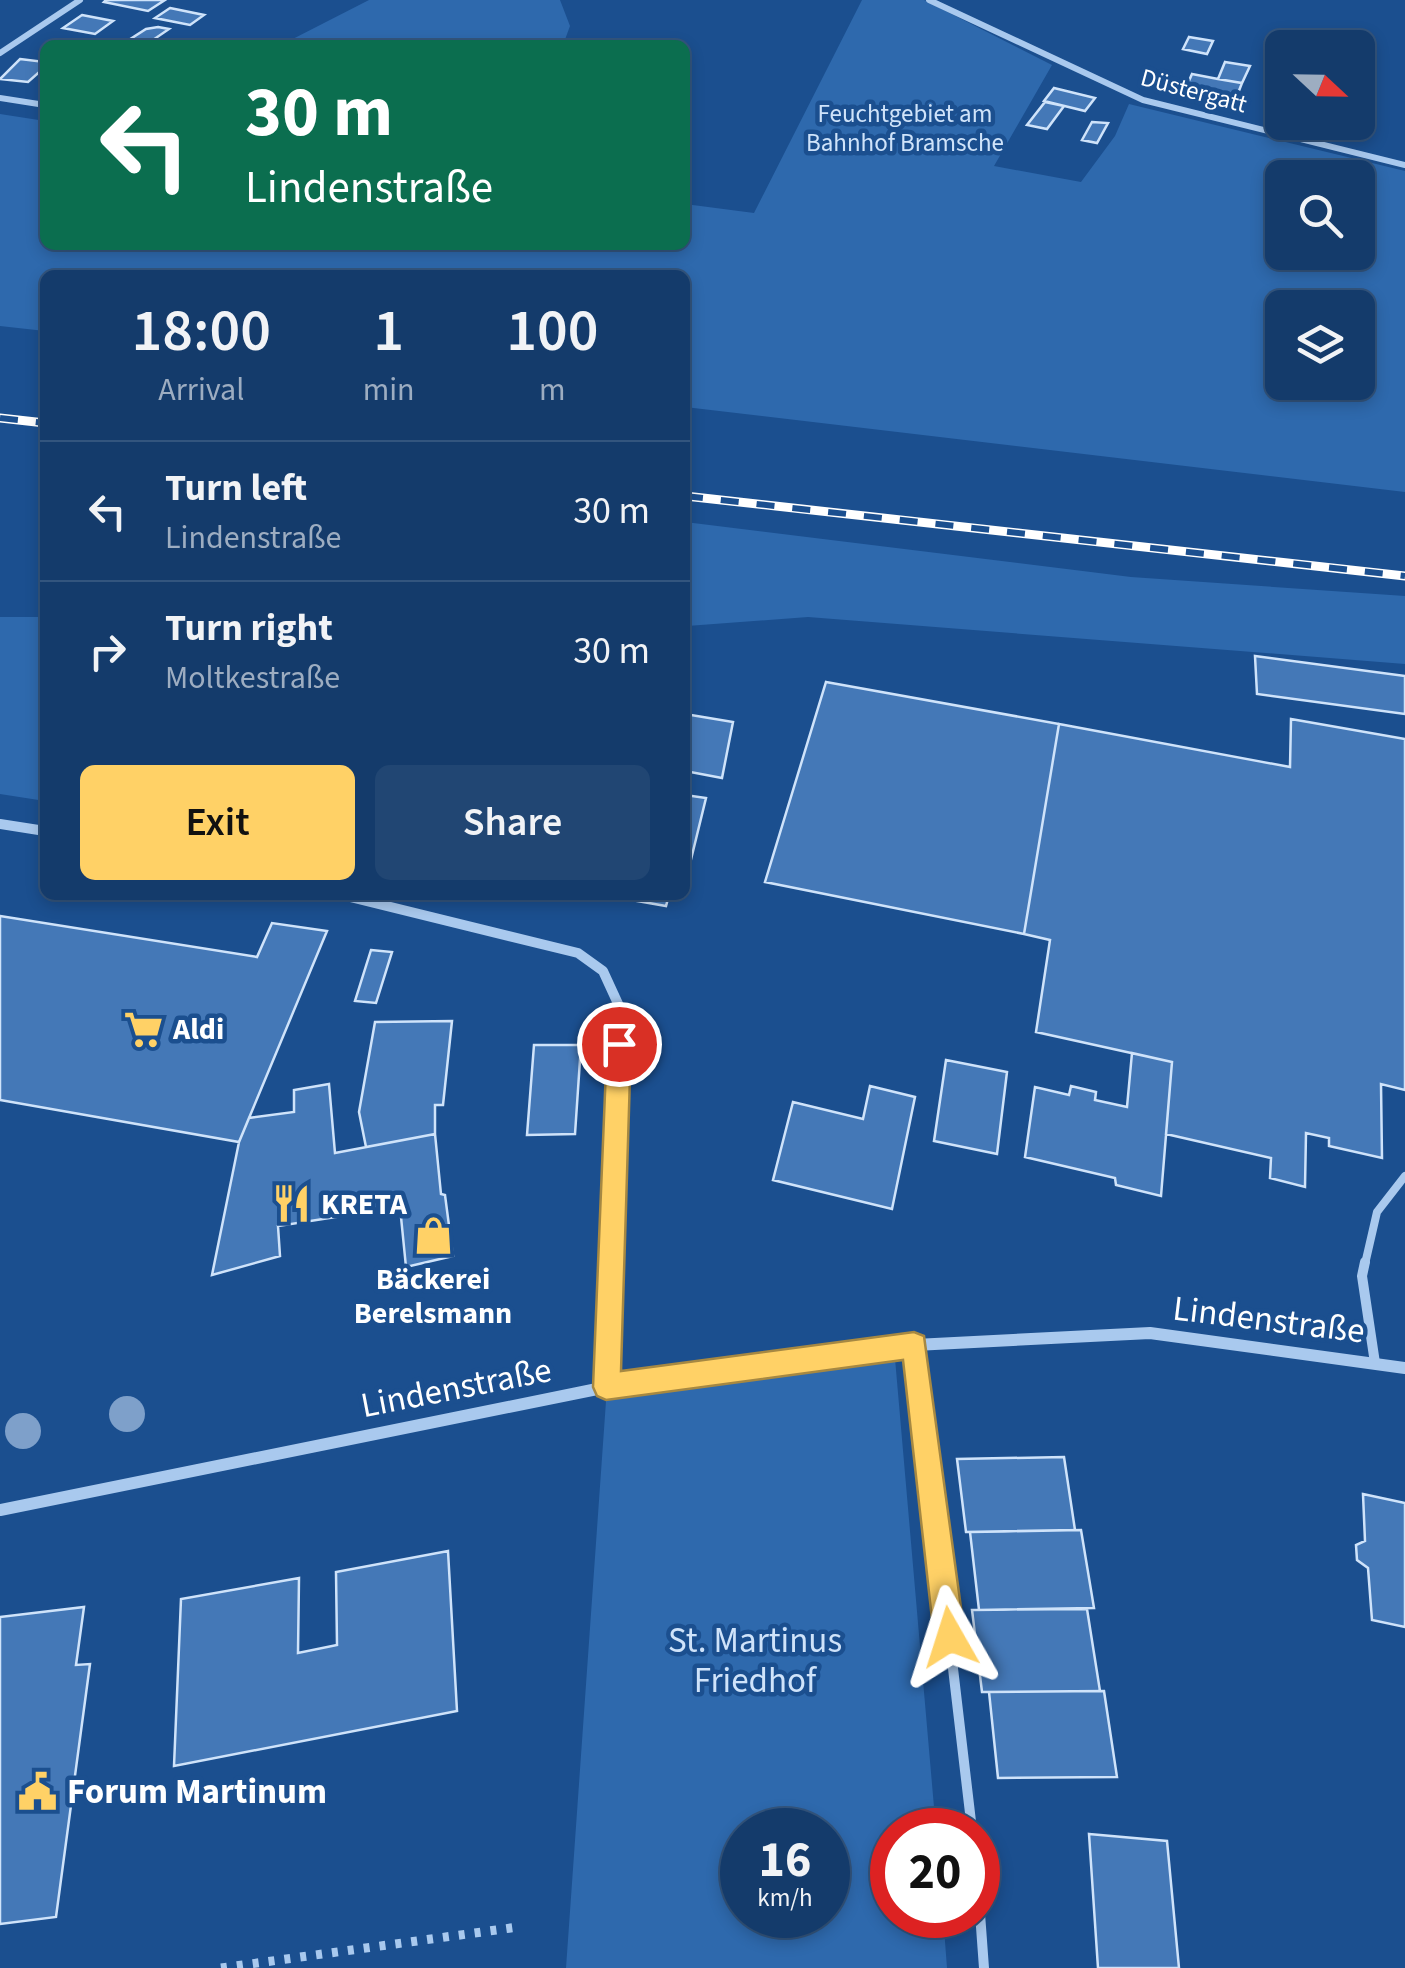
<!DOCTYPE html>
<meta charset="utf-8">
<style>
body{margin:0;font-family:"Source Sans 3",sans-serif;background:#214673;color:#f1f3f6;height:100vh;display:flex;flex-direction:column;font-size:38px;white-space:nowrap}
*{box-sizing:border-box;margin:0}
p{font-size:32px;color:#9dadc1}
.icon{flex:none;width:55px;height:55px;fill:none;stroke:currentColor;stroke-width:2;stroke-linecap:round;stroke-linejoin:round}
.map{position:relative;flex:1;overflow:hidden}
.sheet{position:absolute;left:40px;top:270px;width:650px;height:630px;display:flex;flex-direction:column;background:#143b6b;border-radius:15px;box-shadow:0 5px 15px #0003,0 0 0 2px #33557e}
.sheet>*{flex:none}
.hud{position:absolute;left:40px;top:40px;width:650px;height:210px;border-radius:15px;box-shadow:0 5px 15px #0003,0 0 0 2px #33557e;background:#0b6e4f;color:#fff;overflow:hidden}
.needle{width:65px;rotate:112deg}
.controls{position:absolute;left:1265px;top:30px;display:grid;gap:20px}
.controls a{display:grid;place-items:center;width:110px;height:110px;border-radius:15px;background:#143b6b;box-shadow:0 5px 15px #0003,0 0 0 2px #33557e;font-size:50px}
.speed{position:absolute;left:720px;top:1808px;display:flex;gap:20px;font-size:50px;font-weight:700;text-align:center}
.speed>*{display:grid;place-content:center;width:130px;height:130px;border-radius:50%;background:#143b6b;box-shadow:0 5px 15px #0003,0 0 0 2px #33557e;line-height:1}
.speed small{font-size:25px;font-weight:400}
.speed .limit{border:15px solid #d22;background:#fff;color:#111}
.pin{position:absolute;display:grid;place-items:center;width:85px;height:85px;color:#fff;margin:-42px;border:5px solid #fff;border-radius:50%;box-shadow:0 2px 10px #0007}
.me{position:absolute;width:110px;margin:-55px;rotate:354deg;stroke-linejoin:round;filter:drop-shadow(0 0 8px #0008)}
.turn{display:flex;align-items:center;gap:35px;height:210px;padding:0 40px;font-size:45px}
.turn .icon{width:130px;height:130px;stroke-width:2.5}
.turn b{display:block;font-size:70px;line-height:85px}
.eta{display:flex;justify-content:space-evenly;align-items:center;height:170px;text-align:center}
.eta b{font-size:60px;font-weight:600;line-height:70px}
.cta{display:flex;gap:20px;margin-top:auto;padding:20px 40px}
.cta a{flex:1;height:115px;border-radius:15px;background:#ffd166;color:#111;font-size:40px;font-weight:600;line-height:115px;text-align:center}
.cta a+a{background:#214673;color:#f1f3f6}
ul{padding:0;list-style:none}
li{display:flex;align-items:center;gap:30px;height:140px;padding:0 40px;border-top:2px solid #33557e}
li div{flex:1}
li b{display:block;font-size:38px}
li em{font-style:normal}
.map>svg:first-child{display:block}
</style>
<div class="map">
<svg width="1405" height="1968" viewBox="0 0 1405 1968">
<rect width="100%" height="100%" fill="#1b4f8f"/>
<path fill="#2e69ad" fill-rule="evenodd" d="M369,0H560L570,26L563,45H281Z
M862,0H924L1052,65L994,166L1081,182L1115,136L1129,104L1405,171V492L685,407V275H45V331L0,326V114L45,121V245H685V204L754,213ZM1282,178H1358V252H1282ZM1282,308H1358V382H1282Z
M685,522L1131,577L1405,596V664L808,617L687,626L685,631Z
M0,617H45V801L0,794Z
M894,1347L936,1830H892V1915H943L947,1968H566L607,1387ZM742,1830H828V1915H742Z"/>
<path fill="#4478b7" stroke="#cfe3fa" stroke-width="2.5" d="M106,0H165L148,11L104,2Z
M170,8L204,15L190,25L155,18Z
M82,15L113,21L95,34L63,28Z
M158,27L169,29L150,42L132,38L146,29Z
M1189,37L1213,41L1207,54L1183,49Z
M20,59L45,62V67L28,82L0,79Z
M1225,62L1250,66L1242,83L1218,79Z
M1192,74L1218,79L1242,83L1235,101L1184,92Z
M1054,88L1095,98L1085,111L1044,101Z
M1045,102L1064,106L1047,129L1027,125Z
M1092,122L1108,123L1097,143L1082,140Z
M1255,656L1405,676V714L1257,694Z
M826,682L1059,724L1024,934L765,882Z
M685,714L733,722L722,778L685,771Z
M1291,719L1405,739V1090L1381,1084L1382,1158L1329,1146V1138L1306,1133L1305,1187L1270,1178L1271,1158L1166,1134L1172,1062L1036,1032L1050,940L1024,934L1059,724L1290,767Z
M685,795L706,798L685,884Z
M603,895H669L666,906Z
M0,916L257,957L272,923L327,931L239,1142L0,1100Z
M371,950L392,952L376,1003L355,1001Z
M452,1021L443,1105H435V1134L366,1147L359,1112L375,1022Z
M534,1045H581L575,1134L527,1135Z
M1132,1053L1172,1062L1161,1196L1116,1185L1115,1178L1025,1157L1035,1087L1069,1095L1071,1086L1096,1092L1095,1100L1127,1107Z
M946,1060L1007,1072L997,1154L934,1141Z
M329,1084L335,1153L435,1134L441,1194L445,1195L453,1256L406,1267L400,1207L278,1226L280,1256L212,1275L239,1142L249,1118L294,1112V1090Z
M870,1086L915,1097L892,1209L773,1180L793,1102L863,1119Z
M1064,1457L1075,1530L966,1532L957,1459Z
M1363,1494L1405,1503V1627L1372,1620L1368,1568L1357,1560L1356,1545L1365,1541Z
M1081,1530L1094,1608L979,1610L970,1532Z
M448,1551L457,1711L174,1766L181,1599L299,1578L298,1653L337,1645L336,1572Z
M84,1607L76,1665L90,1664L56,1917L0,1924V1617Z
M1087,1609L1100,1691L982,1692L972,1610Z
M1104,1691L1117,1777L998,1778L989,1692Z
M1089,1834L1167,1841L1179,1968H1098Z"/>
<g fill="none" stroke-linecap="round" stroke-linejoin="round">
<path stroke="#a9c9ee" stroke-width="9" stroke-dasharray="6 10" stroke-linecap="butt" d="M221,1968L518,1927"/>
<path stroke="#a9c9ee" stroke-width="8" d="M1365,1264L1377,1212L1405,1176"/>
<path stroke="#a9c9ee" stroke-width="10" d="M1365,1262L1362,1276L1375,1363
M915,1345L972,1830
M978,1886L984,1968"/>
<path stroke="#a9c9ee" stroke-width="6" d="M929,0L1143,100L1405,165
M0,53L80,0
M0,98L45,105"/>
<path stroke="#a9c9ee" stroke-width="10" d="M0,824L45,831
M342,895L578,953L603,971L620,1008L611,1264"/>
<path stroke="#a9c9ee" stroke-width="12" d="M607,1387L611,1262
M0,1510L607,1387L915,1345L1150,1333L1405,1368"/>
<defs>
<path id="rail" d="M0,418L45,423
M685,496L1405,576"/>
</defs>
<use href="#rail" stroke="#fff" stroke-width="9"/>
<use href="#rail" stroke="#1b4f8f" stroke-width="6" stroke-dasharray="18" stroke-linecap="butt"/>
</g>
<g fill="#7ea0ca">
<circle cx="127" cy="1414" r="18"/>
<circle cx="23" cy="1431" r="18"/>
</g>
<path fill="#ffd166" stroke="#a68842" stroke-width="2.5" d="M619,1034L627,1037L631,1044L621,1371L914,1332L924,1336L965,1637L960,1647L950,1652L939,1647L934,1637L903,1360L606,1400L597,1396L593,1387L607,1044L611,1037Z"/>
<defs>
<symbol id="supermarket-bare" viewBox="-9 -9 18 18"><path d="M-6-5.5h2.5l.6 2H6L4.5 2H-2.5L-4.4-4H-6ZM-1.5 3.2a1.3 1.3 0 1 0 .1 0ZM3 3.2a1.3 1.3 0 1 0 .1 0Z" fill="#ffd166" stroke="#1b4f8f" stroke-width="2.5" paint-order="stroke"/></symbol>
<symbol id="restaurant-bare" viewBox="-9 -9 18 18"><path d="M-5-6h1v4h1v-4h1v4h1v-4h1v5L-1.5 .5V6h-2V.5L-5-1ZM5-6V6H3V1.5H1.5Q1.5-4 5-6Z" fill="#ffd166" stroke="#1b4f8f" stroke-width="2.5" paint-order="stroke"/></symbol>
<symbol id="shop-bare" viewBox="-9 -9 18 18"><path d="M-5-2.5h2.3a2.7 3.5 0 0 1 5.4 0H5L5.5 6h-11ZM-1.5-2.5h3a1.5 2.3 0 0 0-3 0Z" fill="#ffd166" stroke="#1b4f8f" stroke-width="2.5" paint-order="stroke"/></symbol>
<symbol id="civic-bare" viewBox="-9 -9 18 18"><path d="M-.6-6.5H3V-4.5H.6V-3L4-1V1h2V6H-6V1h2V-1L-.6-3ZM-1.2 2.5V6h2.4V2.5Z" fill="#ffd166" stroke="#1b4f8f" stroke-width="2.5" paint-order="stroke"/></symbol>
</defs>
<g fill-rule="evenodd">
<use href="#supermarket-bare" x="116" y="1002" width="55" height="55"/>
<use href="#restaurant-bare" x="264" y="1176" width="55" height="55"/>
<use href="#shop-bare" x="406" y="1208" width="55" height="55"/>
<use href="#civic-bare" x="10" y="1764" width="55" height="55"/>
</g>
<g text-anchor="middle" stroke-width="9" stroke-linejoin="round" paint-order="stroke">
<g font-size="25" fill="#fff" stroke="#1b4f8f">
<text transform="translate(1194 90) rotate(15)" y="9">Düstergatt</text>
</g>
<g font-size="25" fill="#cfe3fa" stroke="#1b4f8f">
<text x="905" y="122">Feuchtgebiet am<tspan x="905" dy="29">Bahnhof Bramsche</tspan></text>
</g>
<g font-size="30" font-weight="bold" fill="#fff" stroke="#1b4f8f" text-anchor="start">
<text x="173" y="1039">Aldi</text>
<text x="321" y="1214">KRETA</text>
<text x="433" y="1289" text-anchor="middle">Bäckerei<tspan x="433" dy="34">Berelsmann</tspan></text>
</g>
<g font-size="35" fill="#fff" stroke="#1b4f8f">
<text transform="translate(1269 1319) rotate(7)" y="12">Lindenstraße</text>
<text transform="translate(456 1387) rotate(-11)" y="12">Lindenstraße</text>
</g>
<g font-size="35" fill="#cfe3fa" stroke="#1b4f8f">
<text x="755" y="1652">St. Martinus<tspan x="755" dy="40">Friedhof</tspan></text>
</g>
<g font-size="35" font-weight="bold" fill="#fff" stroke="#1b4f8f" text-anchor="start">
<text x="67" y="1803">Forum Martinum</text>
</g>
</g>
</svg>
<div class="controls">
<a><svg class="needle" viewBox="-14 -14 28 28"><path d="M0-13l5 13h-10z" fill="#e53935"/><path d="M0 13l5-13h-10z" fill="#9dadc1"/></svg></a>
<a><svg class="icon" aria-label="search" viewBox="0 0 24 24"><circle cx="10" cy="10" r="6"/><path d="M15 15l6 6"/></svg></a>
<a><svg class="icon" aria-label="layers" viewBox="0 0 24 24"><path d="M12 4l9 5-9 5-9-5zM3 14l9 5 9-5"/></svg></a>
</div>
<div class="speed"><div>16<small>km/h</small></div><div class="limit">20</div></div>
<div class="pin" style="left:619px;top:1044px;background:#d93025"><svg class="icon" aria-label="arrive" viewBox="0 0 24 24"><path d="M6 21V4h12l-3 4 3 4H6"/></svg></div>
<svg class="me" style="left:950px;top:1637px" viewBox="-20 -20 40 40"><path d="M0-17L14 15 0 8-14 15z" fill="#ffd166" stroke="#fff" stroke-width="4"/></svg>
<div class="hud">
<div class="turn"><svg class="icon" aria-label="left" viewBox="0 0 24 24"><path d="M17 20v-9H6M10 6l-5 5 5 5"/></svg><div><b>30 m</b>Lindenstraße</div></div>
</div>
<section class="sheet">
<div class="eta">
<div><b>18:00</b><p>Arrival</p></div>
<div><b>1</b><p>min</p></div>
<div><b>100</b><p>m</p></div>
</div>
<ul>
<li><svg class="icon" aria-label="left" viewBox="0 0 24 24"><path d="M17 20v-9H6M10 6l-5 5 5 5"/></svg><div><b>Turn left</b><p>Lindenstraße</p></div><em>30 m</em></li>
<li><svg class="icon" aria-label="right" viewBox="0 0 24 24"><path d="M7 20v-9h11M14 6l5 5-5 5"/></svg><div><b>Turn right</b><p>Moltkestraße</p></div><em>30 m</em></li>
</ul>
<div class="cta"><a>Exit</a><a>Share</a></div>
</section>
</div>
